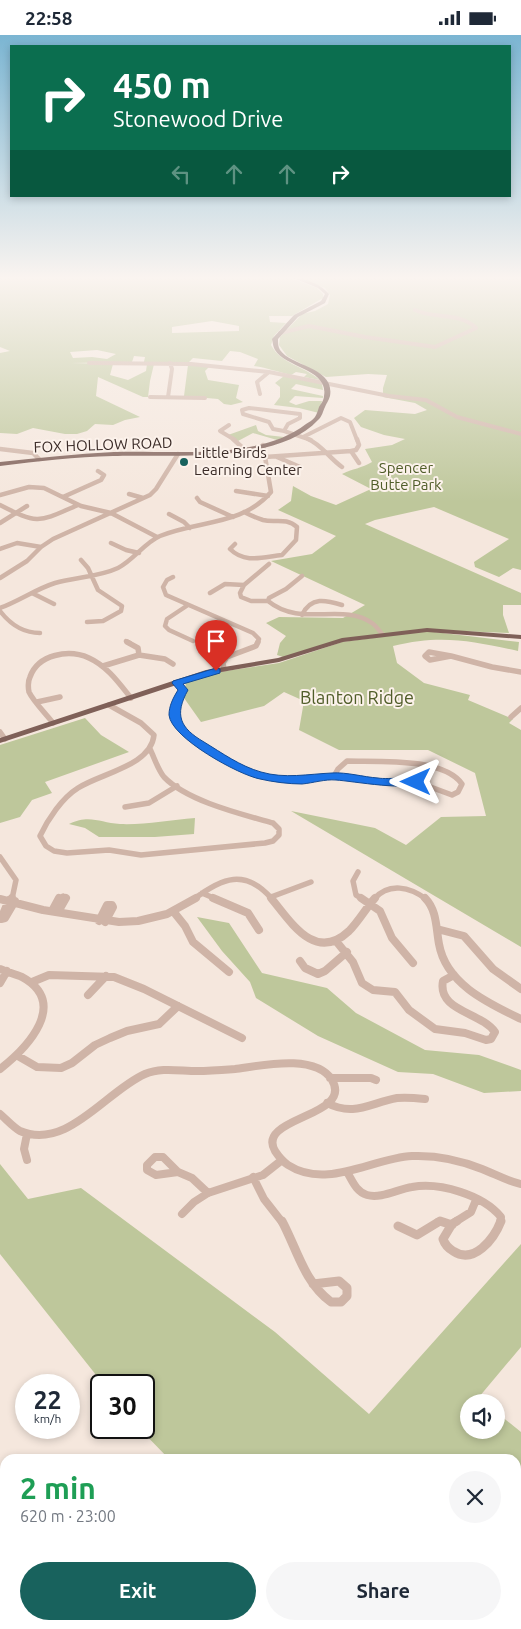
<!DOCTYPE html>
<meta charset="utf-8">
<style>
body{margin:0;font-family:Ubuntu,sans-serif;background:#f6f6f7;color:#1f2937;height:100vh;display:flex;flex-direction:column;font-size:19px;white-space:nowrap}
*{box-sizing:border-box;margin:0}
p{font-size:16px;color:#747a83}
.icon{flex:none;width:28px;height:28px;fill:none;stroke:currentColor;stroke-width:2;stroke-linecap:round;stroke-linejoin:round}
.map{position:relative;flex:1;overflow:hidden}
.drawer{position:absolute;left:0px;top:1419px;width:521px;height:176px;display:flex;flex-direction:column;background:#fff;border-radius:15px 15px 0 0;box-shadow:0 2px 8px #0003}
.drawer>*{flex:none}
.guide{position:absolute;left:10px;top:10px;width:501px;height:152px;border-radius:0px;box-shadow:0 2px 8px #0003;background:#0b6e4f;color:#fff;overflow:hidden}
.buttons{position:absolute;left:460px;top:1359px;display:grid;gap:10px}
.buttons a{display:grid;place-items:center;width:45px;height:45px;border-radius:50%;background:#fff;box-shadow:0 2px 8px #0003;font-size:25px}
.speed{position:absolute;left:15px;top:1339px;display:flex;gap:10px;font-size:25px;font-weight:700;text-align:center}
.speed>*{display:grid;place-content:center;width:65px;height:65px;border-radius:50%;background:#fff;box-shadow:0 2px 8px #0003;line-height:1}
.speed small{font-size:12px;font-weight:400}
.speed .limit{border:2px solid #111;border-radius:8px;background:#fff;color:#111}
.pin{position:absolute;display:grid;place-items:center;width:42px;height:42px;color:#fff;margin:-51px -21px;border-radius:50% 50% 50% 0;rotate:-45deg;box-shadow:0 0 5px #0007}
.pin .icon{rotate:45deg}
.me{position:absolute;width:55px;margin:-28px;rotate:270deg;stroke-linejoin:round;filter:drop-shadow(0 0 4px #0008)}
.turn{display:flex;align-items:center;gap:18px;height:105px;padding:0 20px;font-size:22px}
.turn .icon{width:65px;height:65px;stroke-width:2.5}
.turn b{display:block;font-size:35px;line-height:42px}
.lanes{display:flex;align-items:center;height:48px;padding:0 20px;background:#0003;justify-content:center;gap:25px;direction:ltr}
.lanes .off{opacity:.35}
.round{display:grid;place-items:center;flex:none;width:52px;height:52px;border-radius:26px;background:#f6f6f7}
.summary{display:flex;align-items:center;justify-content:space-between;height:85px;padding:0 20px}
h1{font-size:30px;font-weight:700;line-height:38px;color:#1e9e55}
.cta{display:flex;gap:10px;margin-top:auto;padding:10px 20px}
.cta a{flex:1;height:58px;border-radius:30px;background:#18625d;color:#fff;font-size:20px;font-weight:700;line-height:58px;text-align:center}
.cta a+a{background:#f6f6f7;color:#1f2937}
.status{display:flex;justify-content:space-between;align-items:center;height:35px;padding:0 25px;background:#fff;direction:ltr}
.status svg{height:14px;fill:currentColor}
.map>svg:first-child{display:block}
</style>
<div class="status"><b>22:58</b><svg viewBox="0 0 49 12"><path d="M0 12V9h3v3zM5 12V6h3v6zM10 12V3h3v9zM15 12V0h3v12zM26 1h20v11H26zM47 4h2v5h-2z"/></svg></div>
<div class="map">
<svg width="521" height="1594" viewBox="0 0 521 1594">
<rect width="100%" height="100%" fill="#f5e7dd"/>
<path fill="#bec79b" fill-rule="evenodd" d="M0,244H293L317,253L323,259V263L292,281H269L270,287L286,288L274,301L271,310C281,329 304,331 320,345L304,342L307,339L296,337L291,340C278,337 268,333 254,331L258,324L240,317L230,316L222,326L193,323L188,328L144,327L145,322L134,321L132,327L71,328L113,329L110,340L128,345L146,336L147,329H154L150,346L148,362H143L98,342L96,361L140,382L125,385L113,390L95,389L87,396L77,399H65L33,393L17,399L0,398V318L10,316L0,312ZM212,286L239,291V296L172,298V292ZM97,315L116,319L107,324L92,322L73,323L70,317Z
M302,244H521V535L513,533L499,542L475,532L474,527L509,504L434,472L375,485L365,489L521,558V570H503V580L509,598L433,595L342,605L286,623L277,620L280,608L286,601L266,588L279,582L343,583L365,570L271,526L312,519L336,501L278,475L291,466L293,451L311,461L336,470L371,454L342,439C352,434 362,433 372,427L365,414L392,410L405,404L384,400L361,392L354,383L365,375L415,379L427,375L415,368L383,362V353L387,340L368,339L326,342L287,321L279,310L280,302L302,279L315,276L328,269L330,260L325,253Z
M188,330L209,332L205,336L208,345L239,350L236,363L243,367L231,370L224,369L218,364L184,361Z
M284,341L322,349L323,355L296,349L291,354L323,361V363L295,361L289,367L296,370L309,366H322L319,378L299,373L274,370L280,362V352L275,348Z
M256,390L258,396L266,400L284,402L277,405L253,398L238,406L228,400Z
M426,596L519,607L518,616C472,606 441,599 393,611L397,628L424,648L470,660L468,665L513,684L509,688L521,695V912L291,776L375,793L406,810L441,782L486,781L475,738L428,715H339L299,695L304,666L284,657L264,671L201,687L184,663L186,647L219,637L279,628L342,607Z
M85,683L101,700L129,717L45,747L52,758L32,765L20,782L0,788V710Z
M195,783L194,799L155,802H99L85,793L69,789C90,779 100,788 120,789C144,790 170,785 195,783Z
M197,882L229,888L262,938L327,953L356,978L425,1015L479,1020L521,1035V1056L484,1058L433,1039L398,1037L318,1001L256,963L250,947L222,916Z
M0,1129L28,1164L81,1153L275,1297L369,1379L521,1209V1312L479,1362L484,1367L469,1368V1395H496V1377L521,1397V1510L516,1506V1424H169L139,1393L144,1392V1350H104L0,1219Z
M44,1590H212L210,1594H46Z"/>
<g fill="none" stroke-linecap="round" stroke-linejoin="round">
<path stroke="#cfb4a7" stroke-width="4" d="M280,298L309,291L365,302L435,312L476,293C460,277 434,284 415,275
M89,328L191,329L269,337L389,361L426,365L457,382L521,399
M260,359L257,347L269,337
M150,362L205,363
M168,362L172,334L170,328
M249,373L300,379V383L288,389L284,396L273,394L269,387L243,379L242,375Z
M229,390L220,396L235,405
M284,396L311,405
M303,402L341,383L350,387L357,405"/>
<path stroke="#cfb4a7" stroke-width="4.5" d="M233,404L244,414
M308,404C322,410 329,423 342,432
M0,414L33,418L39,424
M351,416L356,415L359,410L357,404
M265,422L351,416L359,428
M277,422L300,432
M236,456L268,461
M129,459L143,463
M0,460L29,452L44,453L81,471L111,478L157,502
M63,462L101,445L104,440L98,436
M197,463L200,467L233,482
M0,470C39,490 39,487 78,470
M169,479L184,487L190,493
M0,488L27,471
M111,508L126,515L139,518
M235,509L230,514C245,529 263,522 282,520L296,505L297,492C286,482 275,488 263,485C256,483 250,480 244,477
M0,514L17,508L41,512
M81,525L88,533L98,555L122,571L121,576L103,586L87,587
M173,542L167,545L163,552L166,560L253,598L259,604L257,608
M0,543L27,526L41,512L53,504L150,460L156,454L178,419
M32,558L54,569
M210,558L225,549L244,550
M268,566C301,593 342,567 372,588C375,590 379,595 382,599
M268,566H251L241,562L240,558L244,550L269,529
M268,566L269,563L286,554L302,541
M188,570L167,584L165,591L169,595L193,606
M0,573C19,566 36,554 55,548C76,542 99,542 118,533C134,525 144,508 160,501C199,485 242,491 271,457L263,410
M0,576C10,589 23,598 40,598
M302,580C311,561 326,565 342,570
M126,606L130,608"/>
<path stroke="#cfb4a7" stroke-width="5.5" d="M127,607L138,613L139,620L165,624L173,629
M429,617L451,621L430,625L425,621Z
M451,621L492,632L521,637
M103,631L139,620
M224,634L223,628L227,622L256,611L258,607
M177,648L183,655C179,661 174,669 174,676C174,681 180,693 183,697C197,713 252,740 272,743C294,747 313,744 334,741
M37,667L60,662
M109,670L141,688L154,700C151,731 101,738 78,753C62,763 48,784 40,801L46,811L54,816L67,818L109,815L141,820L265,808L273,806L279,800V794L273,788C241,779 187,766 164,742C158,735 154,722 150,714
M511,682L521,673
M53,688C47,680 33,666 29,657C28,653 28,646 30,642C38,619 69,614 89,623C107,631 119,648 131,663
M0,697L5,704
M347,726C378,727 443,722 462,749L458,757L452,760L417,747L385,748L334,741L338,734Z
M125,772L149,768L177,751
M0,822L16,845L12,864
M358,837L353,846L356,860L363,864
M202,858L216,864
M271,862L311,847
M58,864L63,861L65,864
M194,864C222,843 245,833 272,864
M374,864C389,847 410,852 426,864"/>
<path stroke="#cfb4a7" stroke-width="8" d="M213,863L248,878L259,895
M271,863C291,887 315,928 349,896C359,886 366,873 375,863
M361,863L380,876L392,903L413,928
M425,863C437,875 436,893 439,909C446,949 488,968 521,984
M0,864L43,875L119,887L138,886L167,879L196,863
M9,865L1,884L5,883L15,866
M12,865V863
M52,876L59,863
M173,876L185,891L193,907L229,937
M58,877L66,863
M99,886L107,870H112L113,872L105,887
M437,894L464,901L493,934L521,954
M336,906L353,927L362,948L373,955L395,957L409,975L435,994L465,998L486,1005L491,1004L495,997C481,977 437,976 443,946L454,940
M300,926L305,933L318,939L325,936L347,917
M0,934C7,937 15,939 22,942C70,968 27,1013 0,1034
M32,947L49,940L114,942L144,954L242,1003
M0,948L7,936
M88,960L106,941
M18,1021L37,1032L61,1033L72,1028L95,1010L110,1003L127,996L159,989L178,971
M330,1043H371L376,1045
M327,1068C354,1082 370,1068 397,1063C406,1062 416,1063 425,1064
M0,1079C6,1084 13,1092 20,1096C67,1116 106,1056 145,1039C161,1032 180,1036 197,1036C210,1036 222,1035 235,1034C259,1031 315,1018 332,1045C354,1082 255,1082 275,1116C279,1122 282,1126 288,1130C327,1155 372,1123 412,1121C437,1120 460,1125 482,1134C495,1139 507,1146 521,1149
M27,1099L24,1114L27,1125
M155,1122H163L178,1137L156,1140L147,1135V1130Z
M178,1137L192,1143L208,1158
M347,1137C352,1145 356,1157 367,1160C381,1164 398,1154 412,1152C440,1147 483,1160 501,1182L500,1187
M253,1142L264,1164L282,1187
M182,1179L194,1167L208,1158L263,1140L282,1125
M438,1187H443
M455,1187L471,1177L476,1165"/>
<path stroke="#cfb4a7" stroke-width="9" d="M282,1186C297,1214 304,1247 331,1267H341L347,1261V1253L339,1246L313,1249
M457,1186L452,1189L443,1204C445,1210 448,1213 453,1216C474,1230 494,1204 501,1186
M398,1191L417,1200L440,1186L452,1190
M444,1590L451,1594
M261,1594L264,1590
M467,1594L471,1590"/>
<path fill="#7f6058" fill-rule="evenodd" d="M296,244C309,244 321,250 329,259L325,268L298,282L278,304C278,308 278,312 280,315C292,332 335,332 330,361C329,365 326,369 325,372C323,376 322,382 318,385C277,430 170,419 113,421C76,422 38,426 0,431V427C38,423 76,419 114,417C171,415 259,426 306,389C309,387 313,385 315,382C317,379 318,375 319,372C321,369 324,365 324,361C329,334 286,333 275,315C273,312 273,308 272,304L294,280L321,266L325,259L318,253Z
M427,593L521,600V604L427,597L343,607L279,627L210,639L0,708V703L206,635L278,623L342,603Z"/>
</g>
<linearGradient id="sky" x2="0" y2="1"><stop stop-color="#7bb5d2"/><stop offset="0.52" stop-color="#faf4f0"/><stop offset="1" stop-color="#faf4f0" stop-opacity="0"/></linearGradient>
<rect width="521" height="467" fill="url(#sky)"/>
<path fill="#1a73e8" stroke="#114b97" d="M216,633L220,634V638L183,649L188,655C174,680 180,693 204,707C222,718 240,731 261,737C285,744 308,739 332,738C347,737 363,742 378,743C388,745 416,740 422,747C412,757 352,746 336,745C325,744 313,748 302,749C289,749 273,747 260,744C239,740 171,703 169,680C169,671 173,663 178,655L172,648L173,646Z"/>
<circle fill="#18625d" stroke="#fcf2eb" stroke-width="2" cx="184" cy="427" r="5"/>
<g text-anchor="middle" stroke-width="4" stroke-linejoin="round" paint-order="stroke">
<g font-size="15" fill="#3b2c28" stroke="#fcf2eb">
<text transform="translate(103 410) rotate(-2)" y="5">FOX HOLLOW ROAD</text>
</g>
<g font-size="15" fill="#3b2c28" stroke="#fcf2eb" text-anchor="start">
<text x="194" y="423">Little Birds<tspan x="194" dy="17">Learning Center</tspan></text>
</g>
<g font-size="15" fill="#505d29" stroke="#fcf2eb">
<text x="406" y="438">Spencer<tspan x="406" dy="17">Butte Park</tspan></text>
</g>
<g font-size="18" fill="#505d29" stroke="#fcf2eb">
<text x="357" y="669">Blanton Ridge</text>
</g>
</g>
</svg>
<div class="buttons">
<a><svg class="icon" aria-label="sound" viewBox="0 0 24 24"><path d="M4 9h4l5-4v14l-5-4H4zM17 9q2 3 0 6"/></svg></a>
</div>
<div class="speed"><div>22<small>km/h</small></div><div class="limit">30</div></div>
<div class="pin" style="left:216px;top:636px;background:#d93025"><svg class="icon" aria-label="arrive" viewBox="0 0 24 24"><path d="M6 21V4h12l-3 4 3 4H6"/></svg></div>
<svg class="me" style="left:416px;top:747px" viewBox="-20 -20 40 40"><path d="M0-17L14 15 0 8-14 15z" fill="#1a73e8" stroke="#fff" stroke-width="4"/></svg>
<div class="guide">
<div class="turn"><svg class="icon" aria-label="right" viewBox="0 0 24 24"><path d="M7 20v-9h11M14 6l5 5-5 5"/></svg><div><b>450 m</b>Stonewood Drive</div></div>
<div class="lanes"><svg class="icon off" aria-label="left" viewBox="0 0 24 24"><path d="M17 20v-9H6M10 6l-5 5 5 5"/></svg><svg class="icon off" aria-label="ahead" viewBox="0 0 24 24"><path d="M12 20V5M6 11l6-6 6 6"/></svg><svg class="icon off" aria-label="ahead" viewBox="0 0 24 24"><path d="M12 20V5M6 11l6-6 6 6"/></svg><svg class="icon" aria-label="right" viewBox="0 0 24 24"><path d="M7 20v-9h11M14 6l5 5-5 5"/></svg></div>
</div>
<section class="drawer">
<div class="summary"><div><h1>2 min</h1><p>620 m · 23:00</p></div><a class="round"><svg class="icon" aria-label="close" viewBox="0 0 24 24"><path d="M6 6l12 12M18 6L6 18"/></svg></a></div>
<div class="cta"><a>Exit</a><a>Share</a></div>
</section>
</div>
